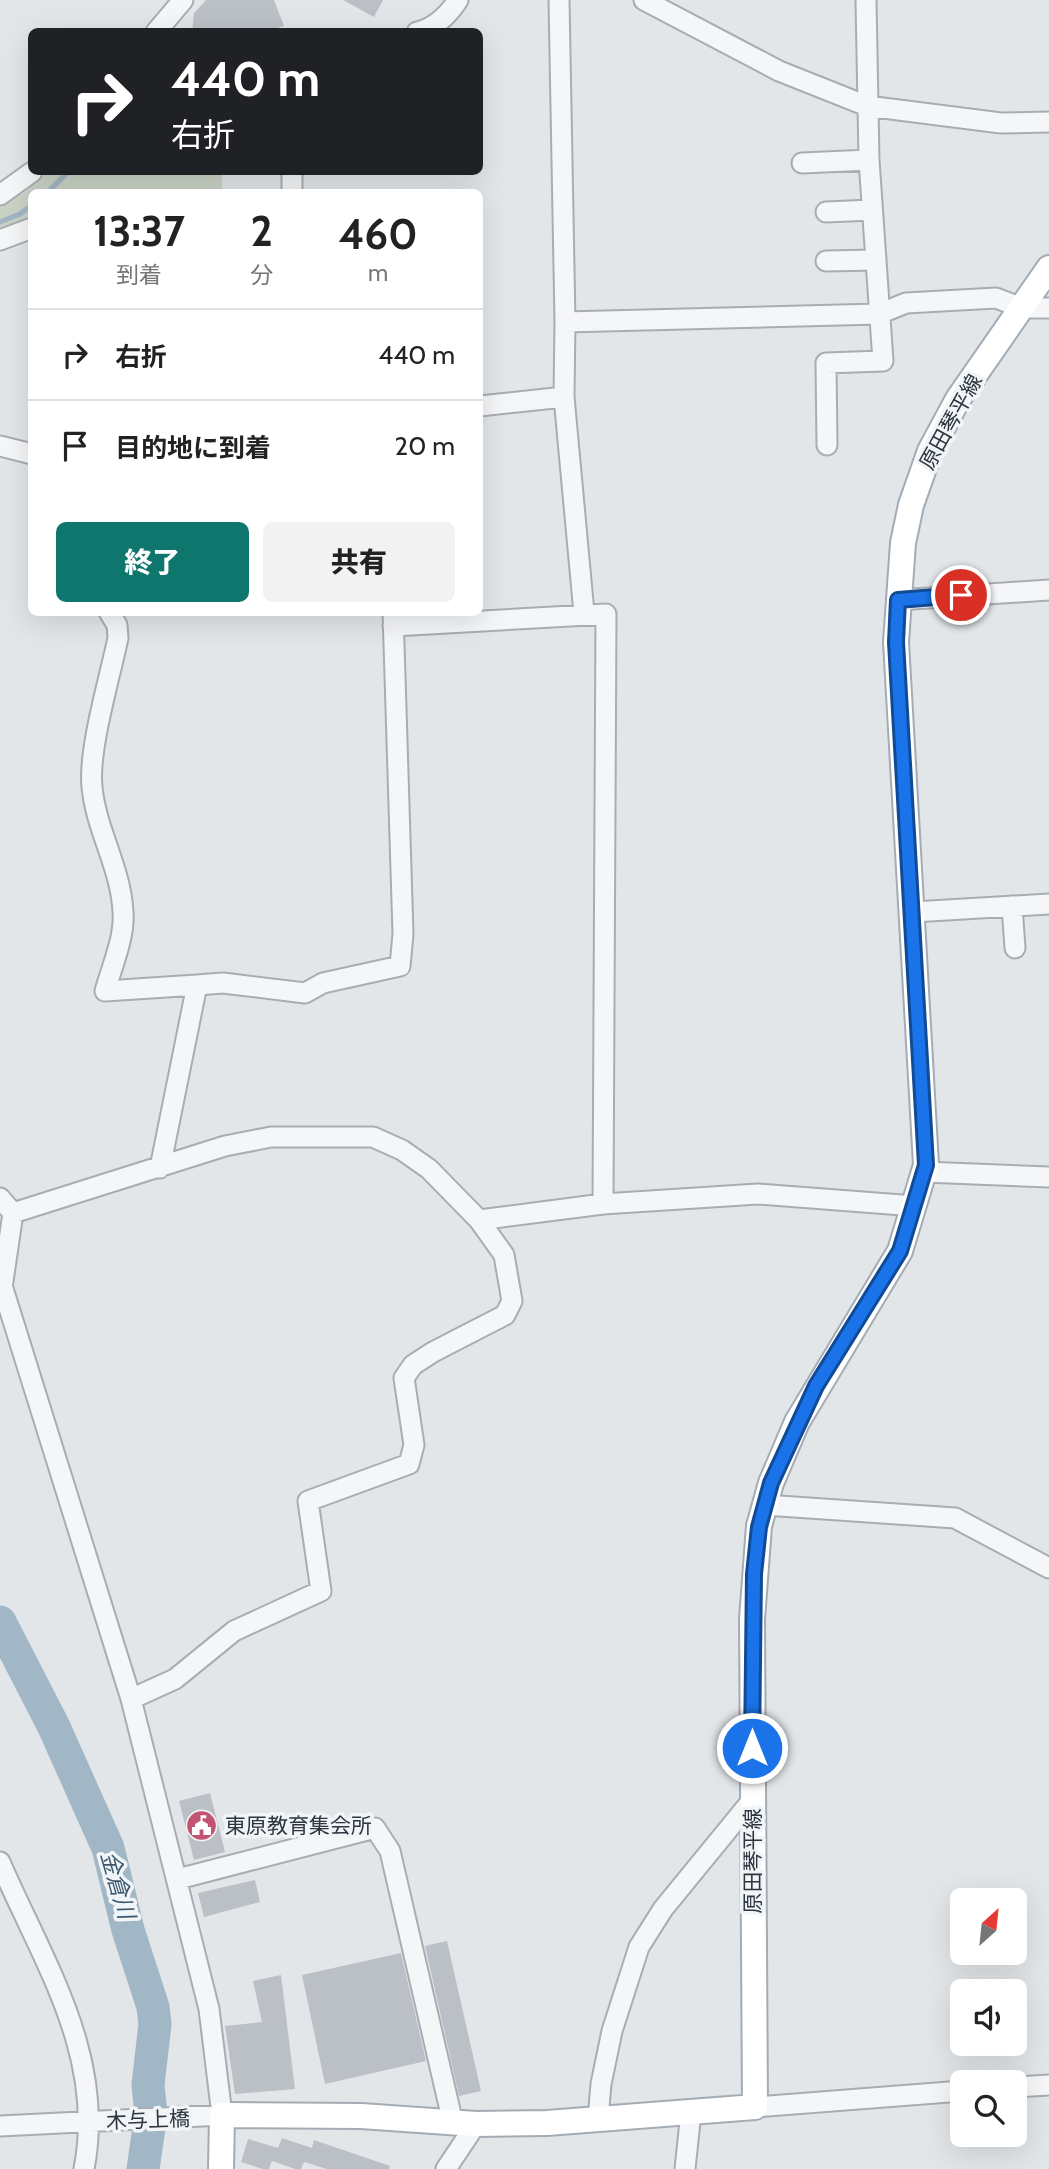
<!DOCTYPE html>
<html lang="ja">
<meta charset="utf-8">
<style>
body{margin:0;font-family:Cabin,"Noto Sans JP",sans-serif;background:#f2f2f2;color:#222;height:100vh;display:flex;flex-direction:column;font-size:26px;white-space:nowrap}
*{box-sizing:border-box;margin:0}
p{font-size:23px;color:#767676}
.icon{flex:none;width:38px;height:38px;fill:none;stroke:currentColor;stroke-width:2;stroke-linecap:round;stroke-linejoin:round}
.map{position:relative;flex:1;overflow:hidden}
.drawer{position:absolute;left:28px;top:189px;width:455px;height:427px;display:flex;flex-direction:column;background:#fff;border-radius:10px;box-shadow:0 7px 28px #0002}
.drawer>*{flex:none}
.top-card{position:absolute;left:28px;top:28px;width:455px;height:147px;border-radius:10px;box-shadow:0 7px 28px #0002;background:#202124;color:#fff;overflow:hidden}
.needle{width:46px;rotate:27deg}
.buttons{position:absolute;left:950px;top:1888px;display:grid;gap:14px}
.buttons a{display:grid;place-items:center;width:77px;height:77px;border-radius:10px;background:#fff;box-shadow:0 7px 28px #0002;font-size:35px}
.pin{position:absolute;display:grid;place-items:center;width:60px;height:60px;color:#fff;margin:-30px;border:4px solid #fff;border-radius:50%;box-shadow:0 2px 7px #0007}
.me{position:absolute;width:77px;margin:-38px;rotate:0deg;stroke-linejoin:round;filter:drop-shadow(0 0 5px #0008)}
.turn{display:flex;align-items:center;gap:24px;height:147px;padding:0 28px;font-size:32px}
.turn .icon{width:91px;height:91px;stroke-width:2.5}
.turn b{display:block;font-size:49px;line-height:60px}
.eta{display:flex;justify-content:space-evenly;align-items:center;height:119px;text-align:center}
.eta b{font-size:42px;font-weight:800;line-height:49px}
.action{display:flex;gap:14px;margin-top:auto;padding:14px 28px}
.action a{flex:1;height:80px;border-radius:10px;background:#0f766e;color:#fff;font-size:28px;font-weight:800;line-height:80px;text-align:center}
.action a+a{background:#f2f2f2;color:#222}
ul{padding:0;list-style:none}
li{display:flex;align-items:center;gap:21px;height:91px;padding:0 28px;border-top:2px solid #e0e0e0}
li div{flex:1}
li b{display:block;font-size:26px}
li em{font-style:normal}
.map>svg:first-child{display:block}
</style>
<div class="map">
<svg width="1049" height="2169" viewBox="0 0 1049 2169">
<rect width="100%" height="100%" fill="#e3e6e9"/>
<path fill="#cad2c5" d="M48,172H222V192H32L31,217L0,231V203L22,194Z"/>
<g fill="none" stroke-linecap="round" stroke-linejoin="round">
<path stroke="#a2b7c6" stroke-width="5" d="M48,192L68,172
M0,222L20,214L32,205"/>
<path stroke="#a2b7c6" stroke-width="33" d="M0,1622L54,1727L108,1848L128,1930L153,2007L155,2024L148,2085L151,2114L143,2169"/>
</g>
<path fill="#bac0c6" d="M206,0H274L284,26L277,28L278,32H192L194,13Z
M343,0H383L374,17Z
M210,1793L225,1852L194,1860L179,1801Z
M255,1880L260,1902L204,1917L198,1893Z
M447,1941L481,2091L459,2096L425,1946Z
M401,1953L426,2061L325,2084L302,1975Z
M281,1975L295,2089L235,2094L225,2026L262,2022L253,1981Z
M282,2138L312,2148L314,2140L390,2166L389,2169H327L304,2162L301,2169H295L272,2161L269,2169H263L241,2162L248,2139L278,2148Z"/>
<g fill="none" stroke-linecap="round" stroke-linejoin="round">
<defs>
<path id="minor" d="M644,0L779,71L867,106L1001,123L1049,122
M156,32L183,0
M417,32C434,29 449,14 458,0
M802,163L869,160
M292,172V192
M0,195L32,172
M826,212L872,210
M0,240L32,228
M826,261L875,260
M565,322L879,314L906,303L996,298L1022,308H1049
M564,397L584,613
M480,406L564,397L565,322L559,0
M827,445L826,363L883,361L869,160L866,0
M0,446L32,454
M898,600L1049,590
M109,612L117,625L118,638C110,677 88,750 92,787C96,830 121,868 123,912C125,937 112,966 105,991L197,985
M393,626L606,614L603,1204
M1012,906L1015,948
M913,912L1049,904
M160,1168L197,985L223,983L305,993L323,983L400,966L403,934L393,612
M924,1172L1049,1177
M0,1198L13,1213L2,1288
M13,1213L225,1146L271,1137H373L402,1150L429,1169L479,1220L504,1255L512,1301L505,1315L433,1352L413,1365L404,1378L414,1445L409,1464L308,1501L321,1591L234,1631L175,1679L131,1699
M479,1220L603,1204L758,1194L915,1206
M0,1279L131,1699L209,2009L222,2115L0,2126
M765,1505L955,1518L1049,1568
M0,1862C43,1962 106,2055 84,2169
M178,1879L375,1828L390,1851L453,2123
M1015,2087L1049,2085
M755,2107L962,2091
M598,2119L601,2084L612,2031L639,1947L663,1909L753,1799
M446,2169L476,2124
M685,2169L691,2112"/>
<path id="major" d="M221,2169L222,2115L361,2116L476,2124L547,2123L755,2107L752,1619L759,1526L771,1483L797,1422L900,1251L926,1165L896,642L903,543L911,505L930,451L958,399L1049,268"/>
</defs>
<use href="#minor" stroke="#a8adb3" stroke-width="23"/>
<use href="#major" stroke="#a3acb4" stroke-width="28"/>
<use href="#minor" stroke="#f5f6f8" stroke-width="19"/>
<use href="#major" stroke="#fff" stroke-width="24"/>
</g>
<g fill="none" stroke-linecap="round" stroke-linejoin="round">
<defs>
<path id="route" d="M752,1748L754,1574L759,1527L771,1483L816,1386L900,1251L926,1165L896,642L898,600L961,595"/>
</defs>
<use href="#route" stroke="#114b97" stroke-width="18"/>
<use href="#route" stroke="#1a73e8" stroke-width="12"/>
</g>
<defs>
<symbol id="civic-disc" viewBox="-11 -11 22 22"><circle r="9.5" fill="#c15571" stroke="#f2f5f7"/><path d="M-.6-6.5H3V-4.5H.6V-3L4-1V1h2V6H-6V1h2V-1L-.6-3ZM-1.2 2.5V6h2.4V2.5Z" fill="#fff"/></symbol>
</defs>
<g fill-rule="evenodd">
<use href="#civic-disc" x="184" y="1808" width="35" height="35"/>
</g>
<g text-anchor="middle" stroke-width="7" stroke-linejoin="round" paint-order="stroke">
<g font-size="21" fill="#2c3540" stroke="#f2f5f7">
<text transform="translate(951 422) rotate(-61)" y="7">原田琴平線</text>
<text transform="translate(753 1861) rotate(-90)" y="7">原田琴平線</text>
<text transform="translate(148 2120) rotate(-2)" y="7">木与上橋</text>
</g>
<g font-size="21" fill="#2c3540" stroke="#f2f5f7" text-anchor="start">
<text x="225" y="1833">東原教育集会所</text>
</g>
<g font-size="23" font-style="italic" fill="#3b5870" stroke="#f2f5f7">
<text transform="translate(118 1885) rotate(74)" y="8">金倉川</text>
</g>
</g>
</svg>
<div class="buttons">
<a><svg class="needle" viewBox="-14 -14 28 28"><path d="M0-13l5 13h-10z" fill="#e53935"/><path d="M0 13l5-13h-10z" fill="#767676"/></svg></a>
<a><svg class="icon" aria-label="sound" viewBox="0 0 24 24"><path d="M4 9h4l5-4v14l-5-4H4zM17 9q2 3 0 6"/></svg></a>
<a><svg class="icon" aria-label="search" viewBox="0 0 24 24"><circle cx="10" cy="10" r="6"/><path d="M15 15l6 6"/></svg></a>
</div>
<div class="pin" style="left:961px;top:595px;background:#d93025"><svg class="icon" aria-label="arrive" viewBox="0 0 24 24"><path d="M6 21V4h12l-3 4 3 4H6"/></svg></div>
<svg class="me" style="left:752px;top:1748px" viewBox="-20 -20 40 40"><circle r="17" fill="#1a73e8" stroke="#fff" stroke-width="3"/><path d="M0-11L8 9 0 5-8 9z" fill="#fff"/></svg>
<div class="top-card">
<div class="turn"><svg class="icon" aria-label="right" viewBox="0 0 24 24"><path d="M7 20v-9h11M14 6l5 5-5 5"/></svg><div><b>440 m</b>右折</div></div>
</div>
<section class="drawer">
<div class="eta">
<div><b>13:37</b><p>到着</p></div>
<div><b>2</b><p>分</p></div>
<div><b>460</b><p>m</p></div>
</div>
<ul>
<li><svg class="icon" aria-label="right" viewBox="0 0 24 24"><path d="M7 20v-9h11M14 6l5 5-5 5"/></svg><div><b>右折</b></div><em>440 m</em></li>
<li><svg class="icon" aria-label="arrive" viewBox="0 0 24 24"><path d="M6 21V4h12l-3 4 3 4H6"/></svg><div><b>目的地に到着</b></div><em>20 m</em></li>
</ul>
<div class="action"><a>終了</a><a>共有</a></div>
</section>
</div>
